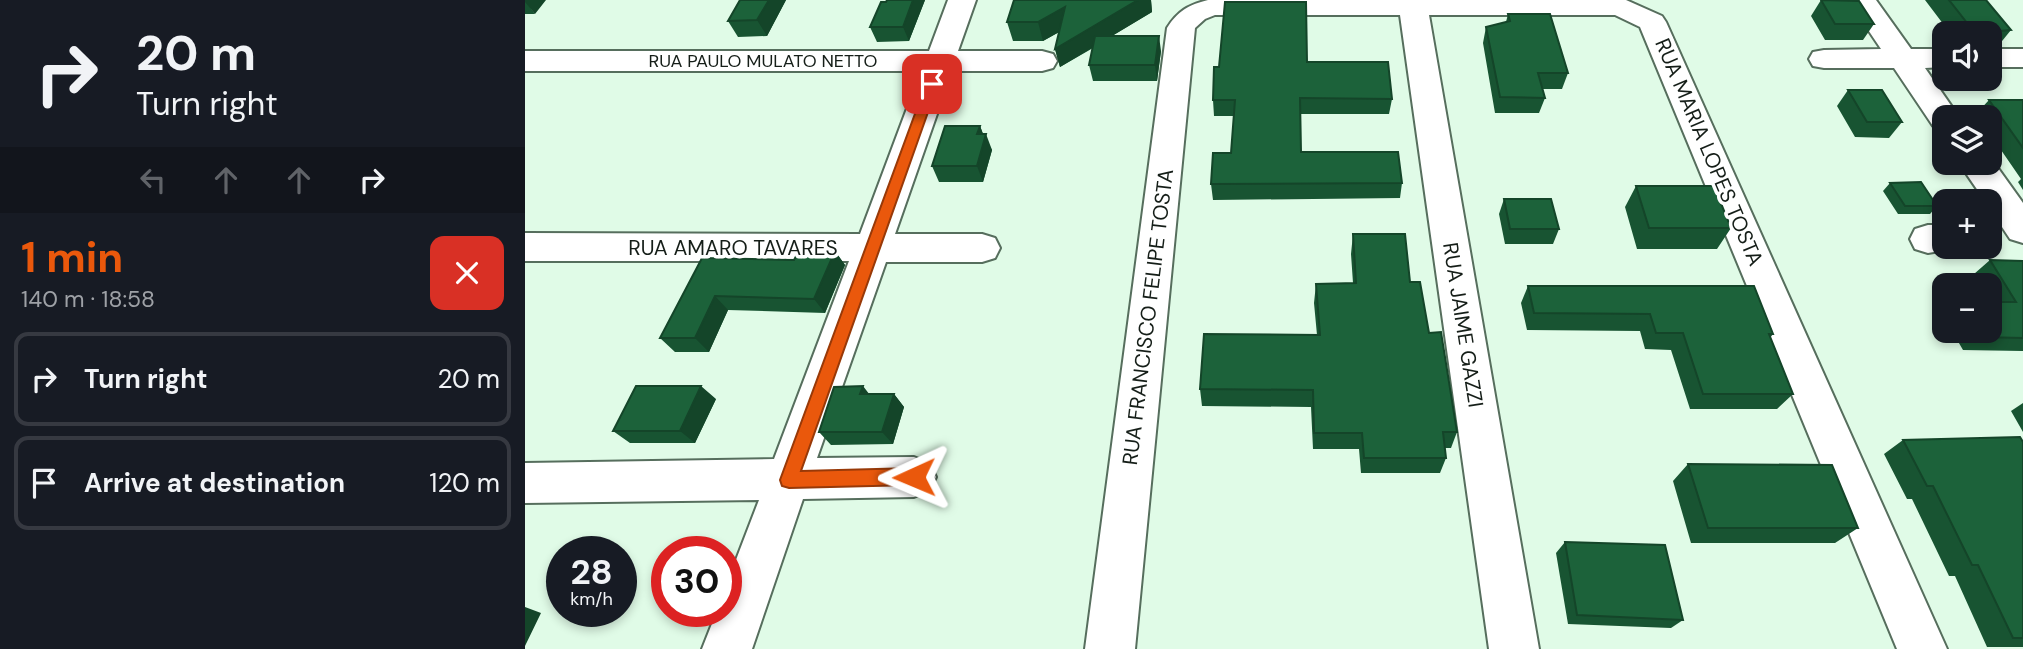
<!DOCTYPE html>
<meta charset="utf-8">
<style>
body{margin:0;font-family:"DM Sans",sans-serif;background:#20242c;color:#f1f3f6;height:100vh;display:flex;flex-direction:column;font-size:26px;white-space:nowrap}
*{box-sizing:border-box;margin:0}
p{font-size:23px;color:#9ea1a6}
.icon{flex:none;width:38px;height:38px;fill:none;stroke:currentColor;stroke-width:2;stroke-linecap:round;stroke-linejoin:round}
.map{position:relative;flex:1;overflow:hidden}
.details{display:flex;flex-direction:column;background:#171b24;width:525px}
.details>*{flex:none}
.hud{background:#171b24;color:#f1f3f6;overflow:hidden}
.tools{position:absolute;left:1407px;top:21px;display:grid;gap:14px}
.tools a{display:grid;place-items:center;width:70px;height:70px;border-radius:14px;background:#171b24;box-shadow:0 4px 10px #0003;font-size:35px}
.speed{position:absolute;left:21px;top:536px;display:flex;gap:14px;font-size:35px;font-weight:700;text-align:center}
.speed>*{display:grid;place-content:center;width:91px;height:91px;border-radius:50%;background:#171b24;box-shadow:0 4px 10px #0003;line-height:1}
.speed small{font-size:18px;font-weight:400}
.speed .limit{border:10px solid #d22;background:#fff;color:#111}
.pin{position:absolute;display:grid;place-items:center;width:60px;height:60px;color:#fff;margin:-30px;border-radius:14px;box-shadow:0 4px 10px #0006}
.me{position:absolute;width:77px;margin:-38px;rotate:269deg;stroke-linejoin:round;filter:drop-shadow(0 0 5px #0008)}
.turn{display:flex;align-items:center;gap:24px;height:147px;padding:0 21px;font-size:32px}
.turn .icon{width:91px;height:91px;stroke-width:2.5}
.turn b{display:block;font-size:49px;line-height:60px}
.lanes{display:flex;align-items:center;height:66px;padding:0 21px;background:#0003;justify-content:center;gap:35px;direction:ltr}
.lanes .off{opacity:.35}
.round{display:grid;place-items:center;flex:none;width:74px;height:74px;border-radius:14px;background:#20242c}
.overview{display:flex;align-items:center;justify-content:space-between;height:119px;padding:0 21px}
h1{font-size:42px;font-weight:700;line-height:52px;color:#ea580c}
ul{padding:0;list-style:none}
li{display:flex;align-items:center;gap:21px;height:94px;margin:0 14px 10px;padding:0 7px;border:4px solid #363941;border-radius:14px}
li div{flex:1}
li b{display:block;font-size:26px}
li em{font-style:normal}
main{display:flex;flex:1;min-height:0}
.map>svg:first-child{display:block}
</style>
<main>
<section class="details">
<div class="hud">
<div class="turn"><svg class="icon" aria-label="right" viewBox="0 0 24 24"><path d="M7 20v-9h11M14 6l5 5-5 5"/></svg><div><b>20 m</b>Turn right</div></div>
<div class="lanes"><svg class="icon off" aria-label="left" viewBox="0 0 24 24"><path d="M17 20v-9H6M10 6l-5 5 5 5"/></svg><svg class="icon off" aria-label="ahead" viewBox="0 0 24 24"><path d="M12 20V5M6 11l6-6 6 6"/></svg><svg class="icon off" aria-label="ahead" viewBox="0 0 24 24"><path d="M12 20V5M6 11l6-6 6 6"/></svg><svg class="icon" aria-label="right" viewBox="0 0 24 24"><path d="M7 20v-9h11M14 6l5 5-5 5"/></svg></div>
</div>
<div class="overview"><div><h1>1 min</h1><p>140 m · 18:58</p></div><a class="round" style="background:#d93025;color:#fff"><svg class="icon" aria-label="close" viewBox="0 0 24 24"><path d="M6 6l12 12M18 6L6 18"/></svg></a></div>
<ul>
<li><svg class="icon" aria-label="right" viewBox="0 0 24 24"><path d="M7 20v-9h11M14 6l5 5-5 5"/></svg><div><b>Turn right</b></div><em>20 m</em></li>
<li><svg class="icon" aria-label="arrive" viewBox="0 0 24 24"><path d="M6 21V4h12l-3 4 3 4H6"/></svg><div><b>Arrive at destination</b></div><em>120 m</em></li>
</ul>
</section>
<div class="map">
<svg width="1498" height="649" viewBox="0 0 1498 649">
<rect width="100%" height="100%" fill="#e0fbe7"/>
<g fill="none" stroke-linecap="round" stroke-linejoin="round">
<defs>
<path id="minor" d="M423,0H451L433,51H517L528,54L532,61L528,68L517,71H427L370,234H457L470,238L475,248L470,258L457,262H361L292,458L389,457L404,463L411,477L404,491L389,497L278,499L227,649H177L192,611H201V586L234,500L0,503V463L249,459L324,261H0V233L335,234L396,71H0V51H404Z
M1101,0L1137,16L1141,22L1422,649H1372L1115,27L1090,15H904L1014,649H964L875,15H690L680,19L670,28L610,649H560L642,28C653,11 663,5 683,0Z
M1323,0H1351L1386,49H1419V67L1400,68L1434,117H1419V129L1408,126L1369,68H1299L1288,66L1284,59L1288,52L1299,50L1356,49Z
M1465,49H1498V67H1465Z
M1465,157L1498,203V243L1485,239L1465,209V201H1460L1434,163H1465Z
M1403,225H1419V247L1432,248L1403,253L1390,249L1385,239L1390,229Z"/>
</defs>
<use href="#minor" stroke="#566e5d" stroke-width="4"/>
<use href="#minor" fill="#fff" fill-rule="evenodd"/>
</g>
<path fill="#185432" d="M0,0L10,14H0Z
M215,0H261L242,36L213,37L203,21Z
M362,0H400L384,41L352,42L345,27Z
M489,0H626L627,12L587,36L636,51L632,81H568L564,65L568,48L535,67L530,49L534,32L518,41H488L482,22Z
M1296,0L1349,24L1338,40H1300L1286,16Z
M1400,0H1461L1486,30L1473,46L1466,47L1465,49V33H1425Z
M983,14L1043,73L1037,89H1017L1020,98L1014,113H970L958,43L961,27L981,22Z
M782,62L867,99L864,114H775L776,152L877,183L875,198L688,200L686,184L706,153L709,116H689L688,100L694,67Z
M1323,90L1377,122L1364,138L1330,137L1312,106Z
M1464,100H1498V190L1493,182L1496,179L1465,134V117H1453L1451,114Z
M455,126L458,134L467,150L458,182H414L407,166Z
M1365,183L1412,206L1405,214H1373L1358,191Z
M1111,186L1206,228L1192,249H1112L1100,207Z
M979,199L1034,229L1028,244H980L974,214Z
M828,234L885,282L904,333L932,432L926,448H920L921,458L915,473H836L834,449H788L786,407L677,406L675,389L792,335L789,303L791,284L828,283L826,254Z
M310,251L320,265L300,313L203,310L184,352H150L135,338L177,258L269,260Z
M1465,260L1498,261V351L1438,350L1427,331H1465L1467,302L1465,299V285H1456L1449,274Z
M1003,286L1248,334L1245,338L1268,394L1252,409H1165L1146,350L1120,349L1115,331L1002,330L996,303Z
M344,394H369L379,407L368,444L306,445L294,432Z
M191,399L170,443H105L88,431Z
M1498,403V432L1486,411Z
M1378,440L1498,442V647H1462L1430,576H1424L1387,499H1382L1359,454Z
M1163,464L1333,528L1310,543H1166L1148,481Z
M1040,542L1158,620L1146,628L1043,624L1031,553Z"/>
<path fill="#144529" d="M0,0H21L10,14L0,2Z
M244,0H261L242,36L232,20Z
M388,0H400L384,41L378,27Z
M613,0H626L627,12L535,67L530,49Z
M540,7L545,26L518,41L513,22Z
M634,36L636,51L632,81L630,65Z
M455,126L460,139L461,134L467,150L458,182L452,166V134Z
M310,251L320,265L300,313L289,299Z
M190,296L203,310L184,352L170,338Z
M176,386L191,399L170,443L155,431Z
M338,386L348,399L335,394Z
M369,394L379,407L368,444L357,432Z
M0,607L16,613L0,646Z"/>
<path fill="#1c623a" stroke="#144529" stroke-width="2" d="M215,0H244L232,20L203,21Z
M362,0H388L378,27H345L356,2H361Z
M489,0H613L530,49L540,7L513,22H482Z
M1296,0L1334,1L1349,24H1310Z
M1424,0H1461L1486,30L1476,31V35H1465V33H1450Z
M700,2H781L782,62H863L867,99L775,98L776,152H873L877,183L686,184L688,153H706L710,100H688L689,67H694Z
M983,14H1025L1043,73H1013L1020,98L975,97L961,27L985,21Z
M570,36H634L630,65H564Z
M1323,90H1357L1377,122H1342Z
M1464,100H1498V148Z
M420,126H455L452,134H461L452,166H407Z
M1396,182L1412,206H1380L1365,183Z
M1111,186H1189L1206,228H1124Z
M979,199H1026L1034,229H985Z
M828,234H880L885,282H895L904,333L916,332L932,432H918L921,458H839L837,433H789L788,390L675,389L679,334L795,335L791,284L831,283Z
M275,249L310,251L289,299L190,296L170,338H135L177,258L269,260Z
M1465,260L1498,261V338L1454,337L1450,331H1465V302H1491Z
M1003,286H1229L1248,334H1244L1268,394H1178L1158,333H1131L1125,314L1009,313Z
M111,386H176L155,431H88Z
M338,386L335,394H369L357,432H294L309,387Z
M1495,437L1498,442V638H1488L1453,565H1447L1408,486H1402L1378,440Z
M1163,464L1307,465L1333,528H1183Z
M1040,542L1140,545L1158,620L1052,615Z"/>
<path fill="#ea580c" stroke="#983908" stroke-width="2" d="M407,80L413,84L276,471L389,468L396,471L398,477L396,483L389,485L264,488L257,486L255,480L401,84Z"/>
<g text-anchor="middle" stroke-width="7" stroke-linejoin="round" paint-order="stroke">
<g font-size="18" fill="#151e18" stroke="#fff">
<text x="238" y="67">RUA PAULO MULATO NETTO</text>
</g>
<g font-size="21" fill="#151e18" stroke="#fff">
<text transform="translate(1184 152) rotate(67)" y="7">RUA MARIA LOPES TOSTA</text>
<text x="208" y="255">RUA AMARO TAVARES</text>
<text transform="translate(623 317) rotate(-83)" y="7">RUA FRANCISCO FELIPE TOSTA</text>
<text transform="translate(938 325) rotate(81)" y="7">RUA JAIME GAZZI</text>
</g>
</g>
</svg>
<div class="tools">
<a><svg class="icon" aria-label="sound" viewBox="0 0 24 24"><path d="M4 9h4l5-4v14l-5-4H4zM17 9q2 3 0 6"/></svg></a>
<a><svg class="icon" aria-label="layers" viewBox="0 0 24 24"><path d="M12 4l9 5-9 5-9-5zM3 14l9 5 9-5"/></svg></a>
<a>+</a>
<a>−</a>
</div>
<div class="speed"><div>28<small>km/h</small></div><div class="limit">30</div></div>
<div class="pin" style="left:407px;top:84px;background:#d93025"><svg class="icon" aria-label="arrive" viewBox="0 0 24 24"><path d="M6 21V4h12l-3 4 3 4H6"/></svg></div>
<svg class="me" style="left:389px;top:477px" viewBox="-20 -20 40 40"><path d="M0-17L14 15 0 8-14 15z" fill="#ea580c" stroke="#fff" stroke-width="4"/></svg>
</div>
</main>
